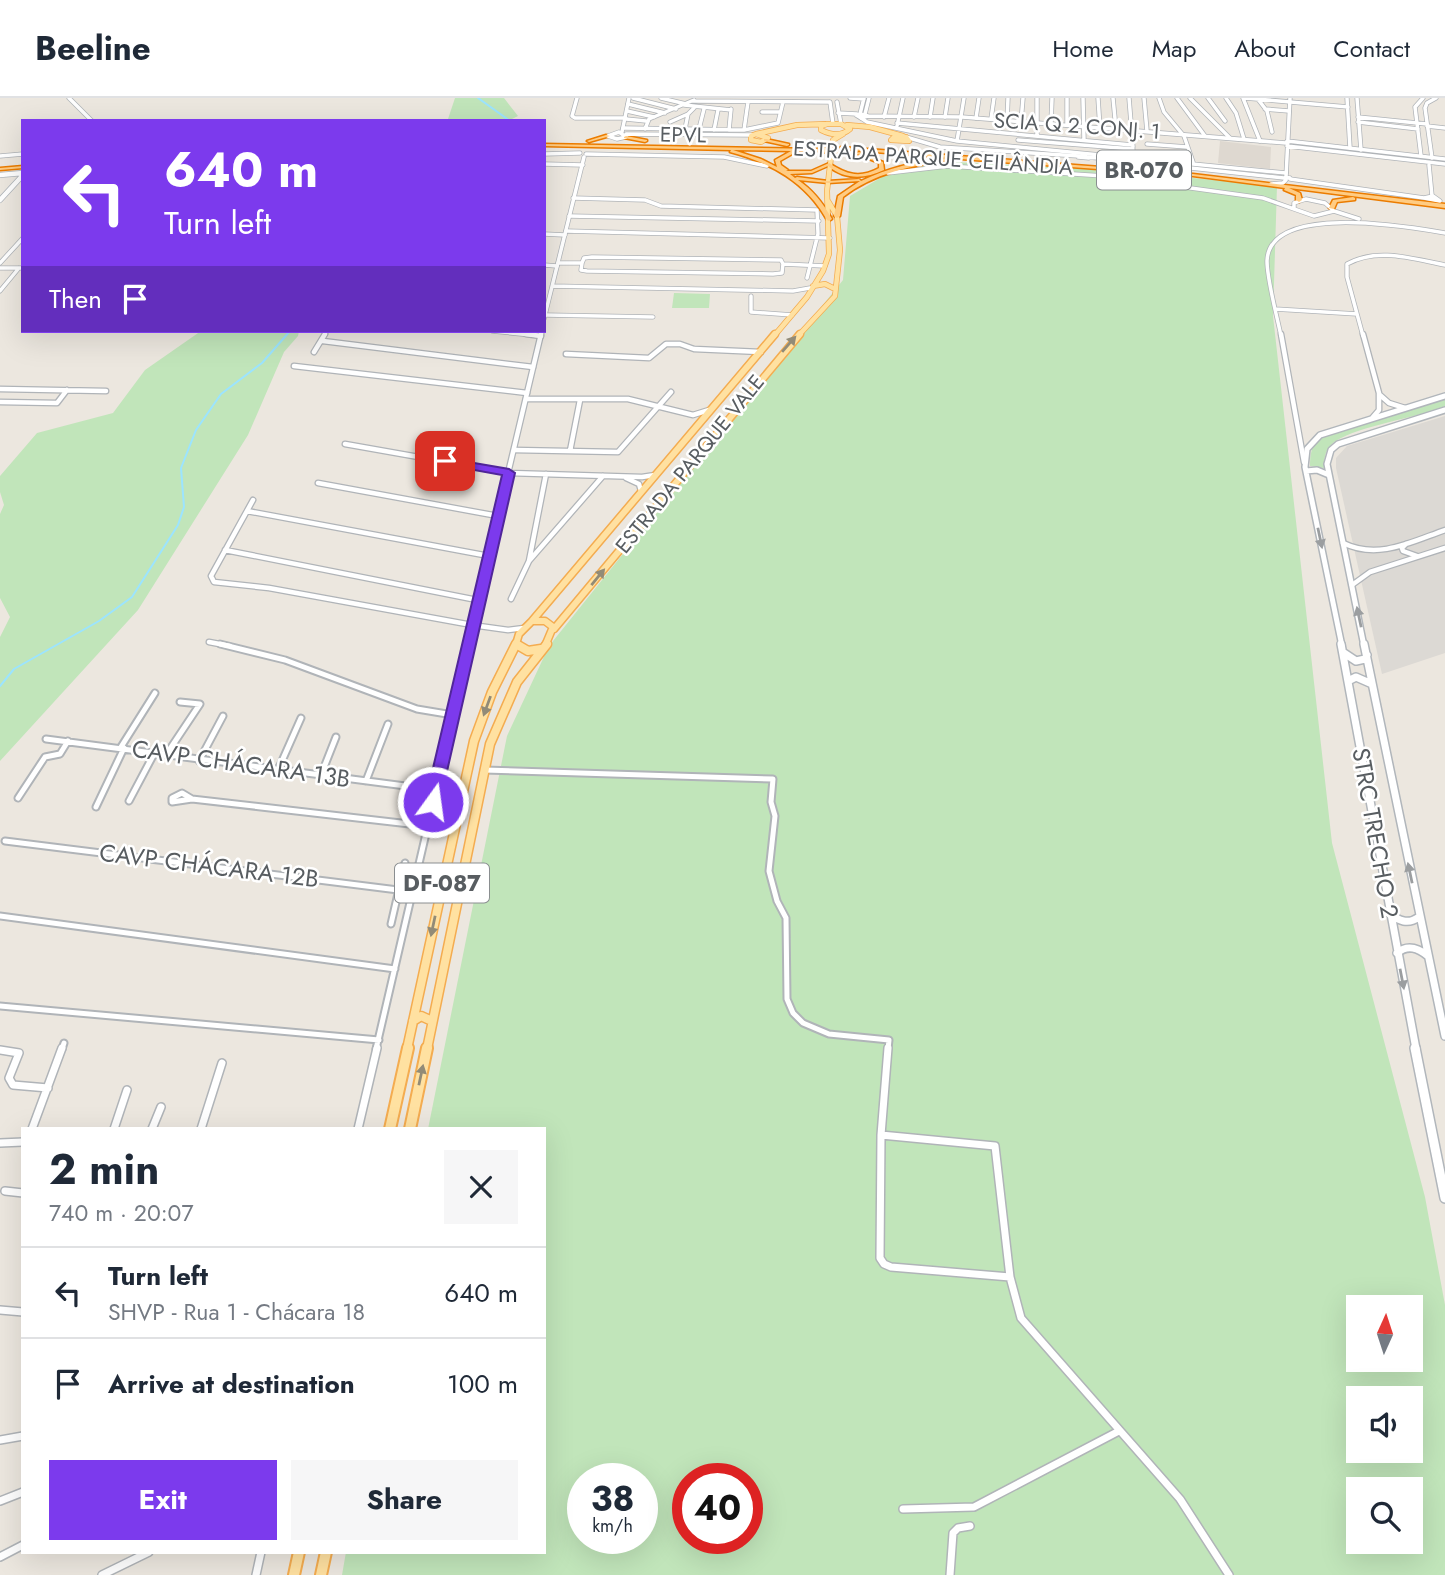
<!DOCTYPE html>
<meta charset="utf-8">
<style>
body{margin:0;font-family:Jost,sans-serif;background:#f6f6f7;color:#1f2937;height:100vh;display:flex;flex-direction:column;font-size:26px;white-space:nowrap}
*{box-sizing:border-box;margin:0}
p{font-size:23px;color:#747a83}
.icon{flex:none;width:38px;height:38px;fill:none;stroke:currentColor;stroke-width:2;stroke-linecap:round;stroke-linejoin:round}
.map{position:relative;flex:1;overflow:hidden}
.drawer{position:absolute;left:21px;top:1029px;width:525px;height:427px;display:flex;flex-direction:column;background:#fff;border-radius:0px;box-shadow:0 7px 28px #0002}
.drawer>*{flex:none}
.guide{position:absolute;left:21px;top:21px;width:525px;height:214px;border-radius:0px;box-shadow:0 7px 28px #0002;background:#7c3aed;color:#fff;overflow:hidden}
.needle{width:46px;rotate:3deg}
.buttons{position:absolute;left:1346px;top:1197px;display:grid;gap:14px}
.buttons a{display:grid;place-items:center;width:77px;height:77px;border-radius:0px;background:#fff;box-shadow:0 7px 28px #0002;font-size:35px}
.speed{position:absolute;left:567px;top:1365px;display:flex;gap:14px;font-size:35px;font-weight:700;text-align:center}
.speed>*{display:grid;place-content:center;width:91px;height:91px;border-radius:50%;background:#fff;box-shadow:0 7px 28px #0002;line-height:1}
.speed small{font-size:18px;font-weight:400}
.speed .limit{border:10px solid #d22;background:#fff;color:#111}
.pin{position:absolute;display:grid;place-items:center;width:60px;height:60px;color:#fff;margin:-30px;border-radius:14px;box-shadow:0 4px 10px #0006}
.me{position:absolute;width:77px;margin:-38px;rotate:14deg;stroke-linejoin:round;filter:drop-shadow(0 0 5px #0008)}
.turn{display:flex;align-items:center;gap:24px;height:147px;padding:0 28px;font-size:32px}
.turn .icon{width:91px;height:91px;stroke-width:2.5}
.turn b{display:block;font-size:49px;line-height:60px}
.then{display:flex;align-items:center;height:66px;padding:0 28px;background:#0003;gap:14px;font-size:26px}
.round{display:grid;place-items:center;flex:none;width:74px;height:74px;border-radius:0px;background:#f6f6f7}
.headline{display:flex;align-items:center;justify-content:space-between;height:119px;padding:0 28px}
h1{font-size:42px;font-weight:700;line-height:52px}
.action{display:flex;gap:14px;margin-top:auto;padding:14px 28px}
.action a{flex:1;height:80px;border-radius:0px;background:#7c3aed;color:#fff;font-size:28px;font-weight:700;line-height:80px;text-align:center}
.action a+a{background:#f6f6f7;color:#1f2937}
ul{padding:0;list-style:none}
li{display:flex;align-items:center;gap:21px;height:91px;padding:0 28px;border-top:2px solid #e0e1e3}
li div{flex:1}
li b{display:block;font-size:26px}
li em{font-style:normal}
header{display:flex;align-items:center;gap:42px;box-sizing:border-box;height:98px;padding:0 35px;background:#fff;border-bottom:2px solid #e0e1e3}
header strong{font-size:33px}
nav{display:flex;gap:38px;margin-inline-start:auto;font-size:24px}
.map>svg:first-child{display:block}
</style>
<header>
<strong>Beeline</strong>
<nav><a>Home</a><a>Map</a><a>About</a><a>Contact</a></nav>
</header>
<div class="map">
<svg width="1445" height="1477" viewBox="0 0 1445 1477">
<rect width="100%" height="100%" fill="#ece7df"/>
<path fill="#dcd9d4" d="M1445,318V555L1382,576L1336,370V360L1347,348Z"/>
<path fill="#ded8d0" d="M1220,43L1271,49L1270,71L1218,65Z"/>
<path fill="#c1e5ba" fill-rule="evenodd" d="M455,0H504L518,18L508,23H452L448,21Z
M934,63L1108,72L1277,88L1273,218L1332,745L1425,1099L1445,1207V1477H342L346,1454H544V1031H428L507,638L549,548L843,182L850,98L887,76ZM1358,1209H1410V1262H1358ZM1358,1300H1410V1353H1358ZM583,1381H642V1440H583ZM688,1381H747V1440H688ZM1358,1391H1410V1444H1358Z
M674,195L710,196L709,210H672Z
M201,233H299L298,238L284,254L248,337L138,512L0,663V539L10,519L0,500V416L4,407L0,394V378L37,335L113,315L145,272Z
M1445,300V308L1433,313C1409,320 1350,331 1333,345C1325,352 1324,360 1324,370L1310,368C1310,356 1311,347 1321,339C1341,324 1417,308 1445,300Z"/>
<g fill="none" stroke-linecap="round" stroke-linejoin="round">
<path stroke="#9ce4ff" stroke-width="2" d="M478,0L510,23
M0,588L14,571L99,523L132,499L178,427L184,409L181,370L196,332L221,296L262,265L290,233"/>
<defs>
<path id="minor-far3" d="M69,0L92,23
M577,0L572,18L575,20H626
M633,0L676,11
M661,0L686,6
M1037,0V38
M1067,0V27
M1083,0L1084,42
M1098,0L1100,30
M1113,0L1116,31
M1129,0L1133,49
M1144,0L1147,33
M1159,0L1164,14L1184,38L1193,64
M1177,0L1205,38
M1190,0L1230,40
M1208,0L1225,23
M1226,0L1236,15L1244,41
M1243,0L1260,43
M1245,0L1348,9
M1257,0L1267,13L1272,34
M1347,0L1350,50
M1357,0L1361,52
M692,3L829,4
M628,6L665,15
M684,7L731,12
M1265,11L1289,13
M627,13L654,19
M762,14H780
M884,19L889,0
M914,19L918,0
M930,19L933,0
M945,19L948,0
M1358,19L1427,26
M861,20L867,24L957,43L1286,75
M976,20L979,0
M626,21L646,23
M991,21L994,0
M1007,23L1008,0
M670,24L688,16
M1021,24L1023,0
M1358,24L1418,31
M897,25L1132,47
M1051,26L1052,0
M897,28L903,0
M1427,28L1445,30
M623,30L744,32L778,25L783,4
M645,31L649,21L694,2
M685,31L688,16L694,10
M699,31L704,11
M714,32L718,12
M729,32L731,11
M744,32L748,4
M1018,42L1133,51
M957,43L964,0
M1147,46L1187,49
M0,58L23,56
M1421,58L1415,9L1423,0
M1432,60L1425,10L1427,5L1436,0
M544,66L583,67
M1429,67L1432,98
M573,100L645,102L661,108L817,112L818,136L807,180
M569,118L819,123
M566,133L830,140
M544,136L565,137
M0,165L23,140
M558,165H582L584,160L592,159L781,162L783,166L825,168
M582,165L581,172L587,173L773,176L782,175L783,166
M544,167L557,168
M751,198V214L792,217
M545,217L653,219
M492,233L541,238
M324,238L326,233"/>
<path id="minor-far2" d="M526,236L541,238
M323,243L533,269
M314,254L325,236
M566,256L649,260L666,246H680L694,251L761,254
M294,268L527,295
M0,291L106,293
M526,301H628L693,317L709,312
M0,304L57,305L67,292
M345,346L509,375L642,379L655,377
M514,352L618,354L671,294
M570,353L580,302
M626,380L639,386L641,393
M318,385L498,418
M253,402L211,478L214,484L269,490L472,527
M247,413L489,458
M225,452L477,502
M529,463L546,376
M511,501L529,463L603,378
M209,544L230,548"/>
<path id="minor-far1" d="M220,546L285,562L417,611L453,617
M46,641L436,692
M121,649L155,595
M166,657L200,606L180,604
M199,663L223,618
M278,672L301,620
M484,672L773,681L771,704L775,718L769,773L777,803L786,820L787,901L793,915L803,925L829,936L889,942L888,951
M321,677L336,639
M366,683L388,626
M182,695L192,701L172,704V700Z
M18,700L45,659L60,656L68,643
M192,701L427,728
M129,703L155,654
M96,709L124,650
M5,743L414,794
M0,818L395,871
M391,826L405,765
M0,908L379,942
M62,951L64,945
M376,951L431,714"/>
<path id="minor" d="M888,950L881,1037L880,1160L884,1166L891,1169L1010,1179
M0,952L19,955L9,980L13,987L48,990
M32,1031L62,950
M114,1031L127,992
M152,1031L161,1009
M201,1031L222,965
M358,1031L377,950
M881,1037L995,1048L1010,1179L1021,1220L1180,1401L1229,1477
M0,1045L23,1044
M5,1093L23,1095
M0,1212L23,1214
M0,1342L23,1338
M0,1403L23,1394
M903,1411L974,1409L1119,1333
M0,1459L23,1447
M102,1477L149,1454
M256,1477L261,1454
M950,1477L953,1435L958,1430L970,1428"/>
<path id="tertiary-far2" d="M850,0L864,1
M1290,0L1286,79L1290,80
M830,4L833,26
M837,4L841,26
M838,15L857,16
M860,16L868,18L861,20L856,17Z
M860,16L864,0
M865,16L869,0
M868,18L962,19L1286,45
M619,34L626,39L617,41L608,38Z
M622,34L629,0
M626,36L753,37
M906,39L940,49L1079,58
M1287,43L1445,61
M1287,48L1445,66
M544,56L580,55
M586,56L724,59L767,68
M1083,57L1089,60L1078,59Z
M1088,59L1284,80
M888,75L948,68L1104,78L1263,100L1294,111
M1290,81L1424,100
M1271,86L1283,85L1286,82
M1433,98L1440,103L1424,100Z
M1306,101L1325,105L1334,113L1314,118L1294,111V105Z
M1334,113L1359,121
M0,170H21
M552,188L793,193L810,190
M0,193L19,170
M1275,211L1357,216
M544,221L584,59
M541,238L542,233
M1281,238C1277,218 1267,182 1267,163C1269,104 1409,129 1445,135
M1363,238L1347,179V166C1378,149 1413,161 1445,167"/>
<path id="tertiary-far1" d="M1281,236L1304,364
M1363,236L1379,295V312L1373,319
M1380,297L1389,305L1405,310
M1343,445C1378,462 1411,444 1445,432
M1406,446L1402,450L1403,453L1417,458
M1352,487L1370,474L1445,450
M524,530L508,532L472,527L541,236
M467,548L472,527"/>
<path id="tertiary" d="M426 709a6 6 0 1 1 12 0a6 6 0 1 1-12 0Z
M433,704L468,546
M439,710L457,711"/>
<path id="secondary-far3" d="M0,77L23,75
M0,102L23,77"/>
<path id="secondary-far2" d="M1306,373L1317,372L1329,377
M1342,548L1305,369L1307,351L1320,337L1445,298
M1364,548L1327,366L1331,352L1338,346L1445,312"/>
<path id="secondary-far1" d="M1341,546L1416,951
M1364,546L1445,938
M1344,555L1356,563L1365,561L1367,557
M1348,583L1356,579L1372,586
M1389,815C1399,823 1408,827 1419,819
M1397,855C1408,846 1418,850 1428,858"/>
<path id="secondary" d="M1415,950L1445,1100"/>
<path id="primary-far3" d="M827,26H841L850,31C841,39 831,37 821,32V28Z
M847,27L870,29L903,38
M756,36L797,27L827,26
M756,36L768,40L761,44L751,42V38Z
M895,38L906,39L909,43L891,42Z
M813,188L825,186L835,191
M774,238L807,199L823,173L829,156L827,93L833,42L843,36
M798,238L835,198L840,152L837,118L828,103"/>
<path id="primary-far2" d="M532,523L775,236
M554,531L800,236
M519,548L516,546L519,536L532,523H545L553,529L545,548"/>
<path id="primary-far1" d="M516,546L528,553L541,551
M413,923L421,918L432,923
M407,951L474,643L492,594L516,546
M427,951L490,646L517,584L547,546"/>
<path id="primary" d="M390,1031L408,950
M410,1031L427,950
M294,1477L299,1454
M321,1477L326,1454"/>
<path id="motorway" d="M606,37L610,38L589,44L587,43Z
M626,38L647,42V43L645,44L624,40V39Z
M766,41L789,46V47L787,48L764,43V41Z
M544,46L820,51L822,52L820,53H794V55L780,63L781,67L788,72L786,73H811L829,65C846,76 859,81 879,70V65L857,56V55L859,54L883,64L884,72C865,81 845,82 828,68L812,75L790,76L795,80L797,79L828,83L859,81L861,83C888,70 917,63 947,60L839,51V50L841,49L1193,76L1445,106V110L1289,90L1300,95L1302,102L1299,104L1296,102V97L1284,92L1285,90L1193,78L947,60L949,61V62C911,68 874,75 843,99L840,118L837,120L834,118L838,98L860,83L828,85L798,82C813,92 823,105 832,121L829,123L827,122C806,84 771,65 730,54L731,52L544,48ZM733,52L791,53L775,62L777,69L761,61Z
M23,68V70L0,72V70Z
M1353,99L1355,100V102L1337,104L1334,111L1329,110L1333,102Z"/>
</defs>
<use href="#minor-far3" stroke="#b0b4b8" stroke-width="5"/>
<use href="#minor-far2" stroke="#b0b4b8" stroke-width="7"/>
<use href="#minor-far1" stroke="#b0b4b8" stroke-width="9"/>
<use href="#minor" stroke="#b0b4b8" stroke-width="10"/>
<use href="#tertiary-far2" stroke="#b0b4b8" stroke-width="5"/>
<use href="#tertiary-far1" stroke="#b0b4b8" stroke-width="7"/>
<use href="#tertiary" stroke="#b0b4b8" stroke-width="10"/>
<use href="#secondary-far3" stroke="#b1b6bb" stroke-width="6"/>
<use href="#secondary-far2" stroke="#b1b6bb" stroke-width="8"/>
<use href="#secondary-far1" stroke="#b1b6bb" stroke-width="10"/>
<use href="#secondary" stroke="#b1b6bb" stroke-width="12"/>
<use href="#primary-far3" stroke="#f4ac50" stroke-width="6"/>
<use href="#primary-far2" stroke="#f4ac50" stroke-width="9"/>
<use href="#primary-far1" stroke="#f4ac50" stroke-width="11"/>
<use href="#primary" stroke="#f4ac50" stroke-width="14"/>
<use href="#motorway" stroke="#eb7c00" stroke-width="3"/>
<use href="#minor-far3" stroke="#fff" stroke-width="3.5"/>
<use href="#minor-far2" stroke="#fff" stroke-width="4.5"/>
<use href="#minor-far1" stroke="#fff" stroke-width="5"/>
<use href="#minor" stroke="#fff" stroke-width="7"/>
<use href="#tertiary-far2" stroke="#fff" stroke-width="3.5"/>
<use href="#tertiary-far1" stroke="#fff" stroke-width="4.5"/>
<use href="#tertiary" stroke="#fff" stroke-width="6"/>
<use href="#secondary-far3" stroke="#fff" stroke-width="4.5"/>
<use href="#secondary-far2" stroke="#fff" stroke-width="5"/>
<use href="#secondary-far1" stroke="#fff" stroke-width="7"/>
<use href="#secondary" stroke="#fff" stroke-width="9"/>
<use href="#primary-far3" stroke="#ffe1a1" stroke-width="4.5"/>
<use href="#primary-far2" stroke="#ffe1a1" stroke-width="6"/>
<use href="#primary-far1" stroke="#ffe1a1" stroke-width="8"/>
<use href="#primary" stroke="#ffe1a1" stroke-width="10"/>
<use href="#motorway" fill="#ffcc83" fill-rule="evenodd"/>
<defs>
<path id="motorway-bridge" d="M820,52L844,53"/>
</defs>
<use href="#motorway-bridge" stroke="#eb7c00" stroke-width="7" stroke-linecap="butt"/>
<use href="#motorway-bridge" stroke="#ffcc83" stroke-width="5"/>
</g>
<defs><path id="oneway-solid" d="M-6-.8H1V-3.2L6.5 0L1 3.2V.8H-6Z" transform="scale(1.75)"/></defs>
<g fill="#928b77">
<use href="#oneway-solid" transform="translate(789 246) rotate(-49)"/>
<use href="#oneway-solid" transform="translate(598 479) rotate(-51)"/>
<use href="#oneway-solid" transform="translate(487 608) rotate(110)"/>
<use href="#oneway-solid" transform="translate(433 828) rotate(102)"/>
<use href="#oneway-solid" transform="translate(421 977) rotate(-78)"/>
</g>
<g fill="#9b9ea0">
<use href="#oneway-solid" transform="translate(1320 440) rotate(78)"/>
<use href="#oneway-solid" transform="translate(1359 519) rotate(-102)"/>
<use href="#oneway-solid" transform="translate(1410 775) rotate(-102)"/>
<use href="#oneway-solid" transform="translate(1402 881) rotate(79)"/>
</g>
<path fill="#7c3aed" stroke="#51269a" stroke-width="2" d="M445,360L509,371L515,375L440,704L433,710L425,704L502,377L441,366V361Z"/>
<g text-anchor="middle" stroke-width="5" stroke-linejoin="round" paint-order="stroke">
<g font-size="21" fill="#585d61" stroke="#fff">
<text transform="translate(1077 28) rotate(4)" y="7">SCIA Q 2 CONJ. 1</text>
<text transform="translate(683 37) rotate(1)" y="7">EPVL</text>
<text transform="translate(933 60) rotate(4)" y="7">ESTRADA PARQUE CEILÂNDIA</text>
<text transform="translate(690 366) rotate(-51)" y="7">ESTRADA PARQUE VALE</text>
</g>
<g fill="#fff" stroke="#8a8e90" stroke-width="2">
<rect x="1097" y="52.5" width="94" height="39" rx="5"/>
<rect x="395" y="765.5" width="94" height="39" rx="5"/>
</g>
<g font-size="23" font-weight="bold" fill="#585d61">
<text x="1144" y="80">BR-070</text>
<text x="442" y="793">DF-087</text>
</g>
<g font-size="24" fill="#585d61" stroke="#fff">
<text transform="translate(241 666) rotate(8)" y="8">CAVP CHÁCARA 13B</text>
<text transform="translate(1375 735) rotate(80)" y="8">STRC TRECHO 2</text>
<text transform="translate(209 768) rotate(7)" y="8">CAVP CHÁCARA 12B</text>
</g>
</g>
</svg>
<div class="buttons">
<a><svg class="needle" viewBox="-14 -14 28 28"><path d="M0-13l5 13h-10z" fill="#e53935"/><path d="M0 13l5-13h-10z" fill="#747a83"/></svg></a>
<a><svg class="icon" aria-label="sound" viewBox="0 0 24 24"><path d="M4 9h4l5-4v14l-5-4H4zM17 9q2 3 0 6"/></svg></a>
<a><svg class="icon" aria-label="search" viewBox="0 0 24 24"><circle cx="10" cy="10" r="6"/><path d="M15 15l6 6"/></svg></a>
</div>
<div class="speed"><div>38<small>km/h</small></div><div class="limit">40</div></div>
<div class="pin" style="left:445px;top:363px;background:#d93025"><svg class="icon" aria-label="arrive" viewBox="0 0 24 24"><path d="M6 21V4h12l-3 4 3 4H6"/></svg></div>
<svg class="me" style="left:433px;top:704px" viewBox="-20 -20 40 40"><circle r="17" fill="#7c3aed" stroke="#fff" stroke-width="3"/><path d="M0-11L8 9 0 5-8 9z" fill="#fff"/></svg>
<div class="guide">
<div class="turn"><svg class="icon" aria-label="left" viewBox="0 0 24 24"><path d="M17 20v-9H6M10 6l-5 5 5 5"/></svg><div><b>640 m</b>Turn left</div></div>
<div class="then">Then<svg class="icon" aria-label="arrive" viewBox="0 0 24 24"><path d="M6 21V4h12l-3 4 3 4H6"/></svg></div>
</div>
<section class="drawer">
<div class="headline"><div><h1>2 min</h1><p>740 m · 20:07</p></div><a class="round"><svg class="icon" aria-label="close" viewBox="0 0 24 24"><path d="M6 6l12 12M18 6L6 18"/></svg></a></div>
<ul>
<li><svg class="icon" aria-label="left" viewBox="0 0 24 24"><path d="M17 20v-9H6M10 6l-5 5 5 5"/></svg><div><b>Turn left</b><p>SHVP - Rua 1 - Chácara 18</p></div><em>640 m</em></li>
<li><svg class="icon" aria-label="arrive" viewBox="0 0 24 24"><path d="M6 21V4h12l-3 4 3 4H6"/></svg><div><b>Arrive at destination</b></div><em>100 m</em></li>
</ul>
<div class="action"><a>Exit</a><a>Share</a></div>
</section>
</div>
